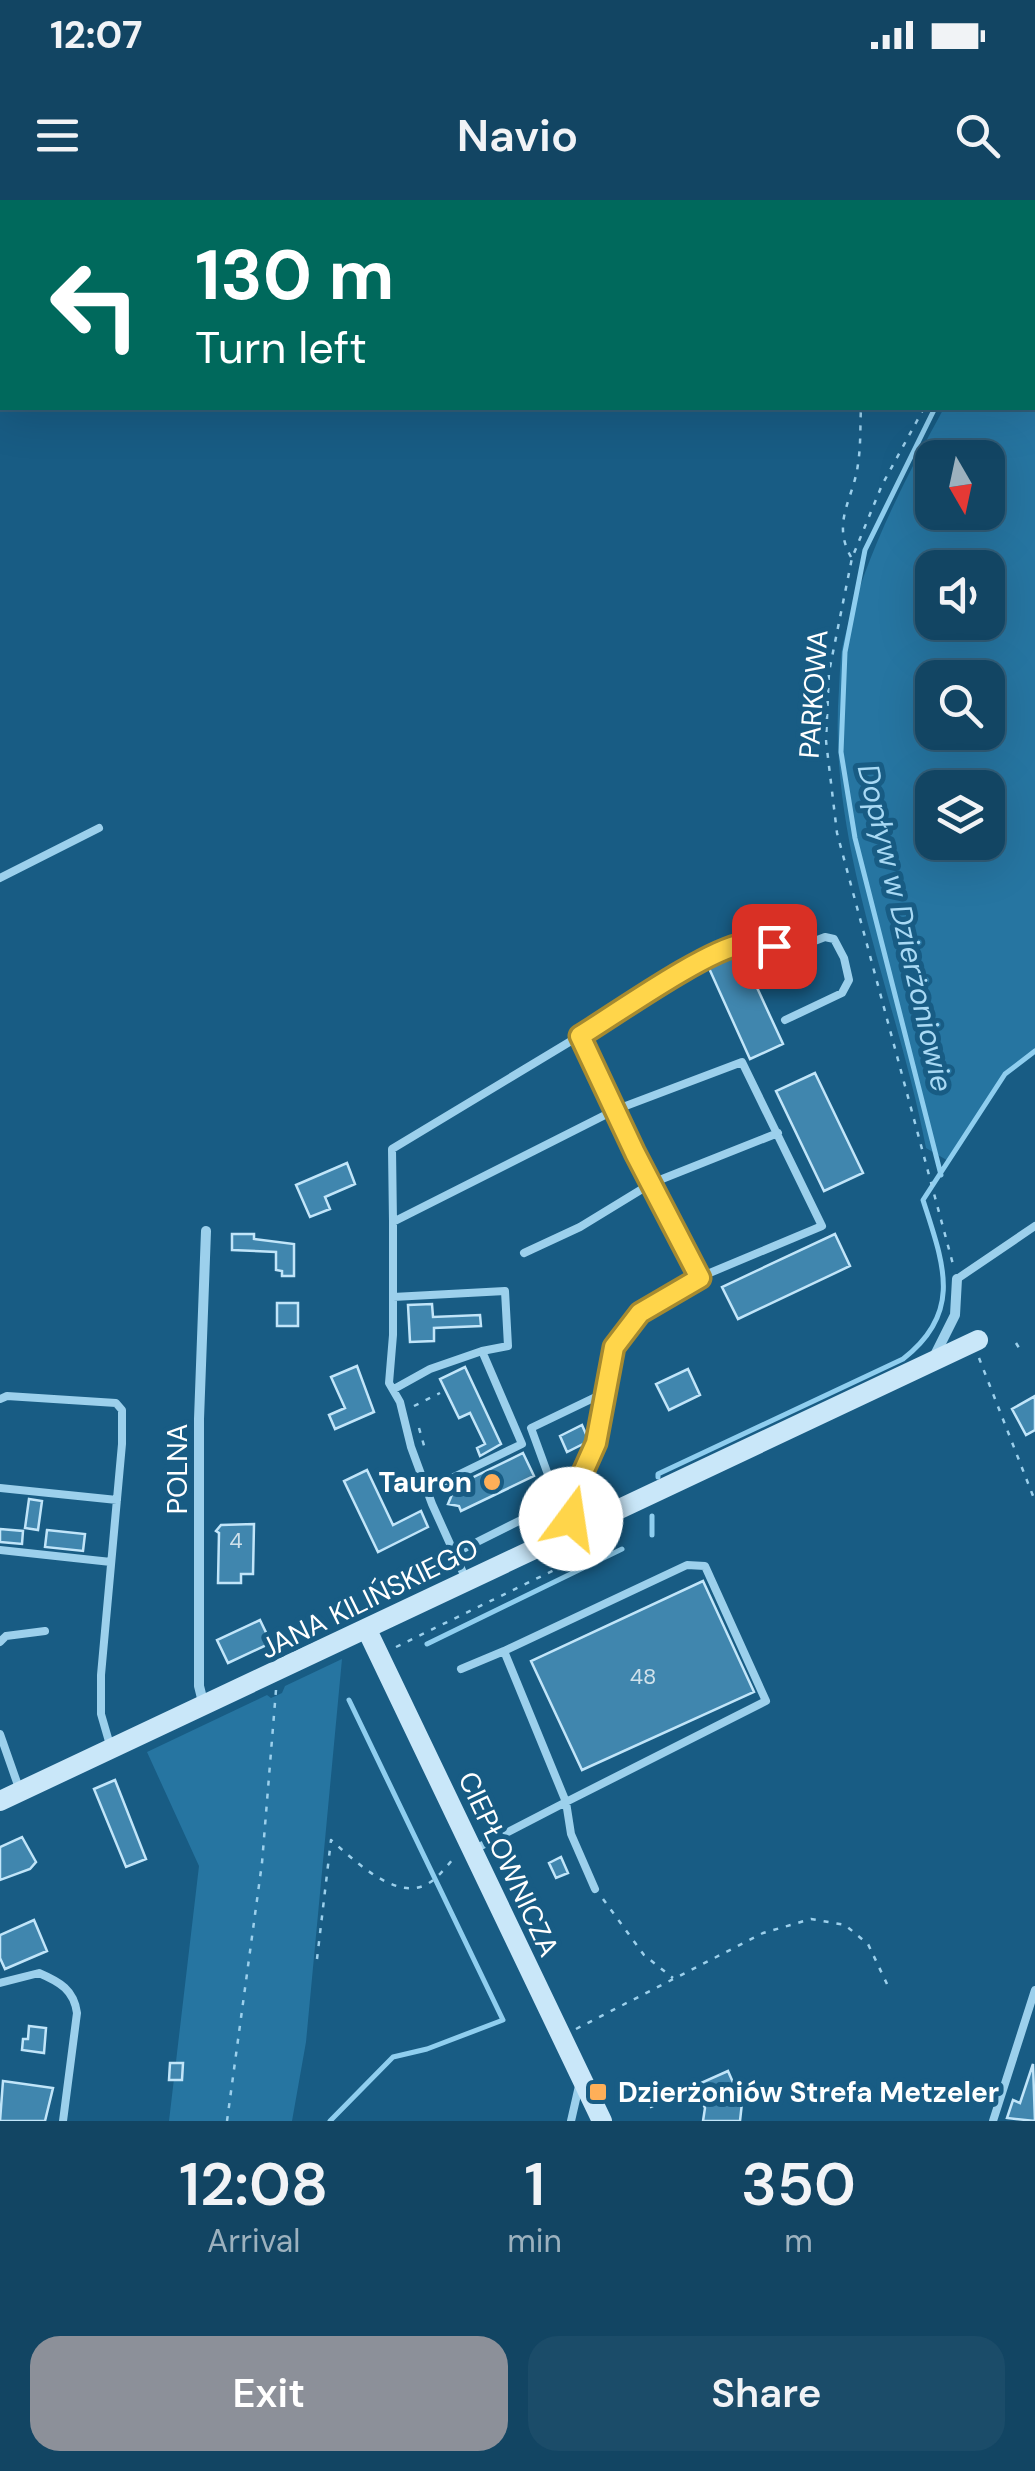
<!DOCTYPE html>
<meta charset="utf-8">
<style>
body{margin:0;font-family:"DM Sans",sans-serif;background:#1b4c69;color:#f1f3f6;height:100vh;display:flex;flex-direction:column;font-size:38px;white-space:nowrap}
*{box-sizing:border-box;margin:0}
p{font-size:32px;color:#9cb1be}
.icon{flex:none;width:55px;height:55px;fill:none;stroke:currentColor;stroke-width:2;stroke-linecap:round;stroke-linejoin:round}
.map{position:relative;height:1921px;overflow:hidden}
.side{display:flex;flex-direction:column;background:#124563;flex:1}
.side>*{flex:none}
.banner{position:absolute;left:0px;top:0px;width:1035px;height:210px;box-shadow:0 10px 40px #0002,0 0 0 2px #315d78;background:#00695c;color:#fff;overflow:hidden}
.needle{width:65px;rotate:171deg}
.controls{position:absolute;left:915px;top:240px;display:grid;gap:20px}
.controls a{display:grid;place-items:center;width:90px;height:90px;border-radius:20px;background:#124563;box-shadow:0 10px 40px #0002,0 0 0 2px #315d78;font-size:50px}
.pin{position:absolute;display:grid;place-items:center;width:85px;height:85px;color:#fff;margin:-42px;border-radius:20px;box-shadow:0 5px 15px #0006}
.me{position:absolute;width:110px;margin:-55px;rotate:14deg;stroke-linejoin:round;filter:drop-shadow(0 0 8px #0008)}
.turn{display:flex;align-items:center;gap:35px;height:210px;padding:0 30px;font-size:45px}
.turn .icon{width:130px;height:130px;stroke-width:2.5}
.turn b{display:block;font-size:70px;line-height:85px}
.eta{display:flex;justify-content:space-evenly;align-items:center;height:170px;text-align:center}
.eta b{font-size:60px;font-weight:600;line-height:70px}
.button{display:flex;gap:20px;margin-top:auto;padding:20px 30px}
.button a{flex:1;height:115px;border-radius:30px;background:#8c9099;color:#fff;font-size:40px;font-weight:600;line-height:115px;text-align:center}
.button a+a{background:#1b4c69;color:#f1f3f6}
.status{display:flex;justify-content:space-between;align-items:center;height:70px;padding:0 50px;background:#124563;direction:ltr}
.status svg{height:28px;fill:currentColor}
header{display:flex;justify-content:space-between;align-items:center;height:130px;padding:0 30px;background:#124563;font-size:45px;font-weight:600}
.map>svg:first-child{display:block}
</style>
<div class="status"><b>12:07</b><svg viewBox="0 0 49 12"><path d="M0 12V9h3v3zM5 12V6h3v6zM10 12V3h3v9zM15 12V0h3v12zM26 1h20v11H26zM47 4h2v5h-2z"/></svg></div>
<header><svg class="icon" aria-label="menu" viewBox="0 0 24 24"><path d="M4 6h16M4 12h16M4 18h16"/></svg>Navio<svg class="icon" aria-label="search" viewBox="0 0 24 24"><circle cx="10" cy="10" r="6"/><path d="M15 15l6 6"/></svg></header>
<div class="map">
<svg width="1035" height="1921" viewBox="0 0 1035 1921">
<rect width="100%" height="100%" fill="#185c84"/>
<path fill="#2675a1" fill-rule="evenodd" d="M1020,0H1035V852L1006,874L950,962L926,948C897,796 827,646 839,489C840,474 840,458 843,444C864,359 902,284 944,208H1032V2H1019ZM932,258H988V312H932ZM932,368H988V422H932ZM932,478H988V532H932ZM932,588H988V642H932Z
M342,1459L306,1842L292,1921H169L199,1666L147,1552L267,1495L271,1498L282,1493L285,1486Z"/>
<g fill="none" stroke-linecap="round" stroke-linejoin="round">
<path stroke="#8fceef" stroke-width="5" d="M1017,2V0
M935,208L865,350L845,452L841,552L855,638L941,975
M658,1277V1274L903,1159C964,1112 943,1063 923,1000L1005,874L1035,851
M652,1335V1316
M427,1444L622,1349
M330,1921L393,1857L427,1849L503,1820L349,1500"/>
</g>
<path fill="#4086ae" stroke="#c1e5f9" stroke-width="2.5" d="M741,753L783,844L750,859L708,766Z
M815,873L863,973L824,991L776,891Z
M347,963L355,984L325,997L330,1009L310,1017L296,985Z
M232,1034H254V1039L294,1044V1076H282V1071L276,1070V1052L232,1050Z
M835,1034L850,1066L738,1119L722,1087Z
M277,1103H298V1126H277Z
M432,1104L433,1117L480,1115L481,1126L434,1128V1141L410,1142L408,1105Z
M357,1166L374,1212L335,1229L329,1215L345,1208L331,1177Z
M465,1167L501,1244L480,1256L477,1248L485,1244L470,1213L459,1218L440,1179Z
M688,1169L700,1195L669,1210L656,1184Z
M1035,1196V1230L1026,1235L1012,1209Z
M582,1225L589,1241L567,1252L560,1236Z
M523,1253L534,1276L461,1311L459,1306L448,1304L453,1292L451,1288Z
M367,1270L393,1325L421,1311L428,1327L378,1352L344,1281Z
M29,1299L42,1301L38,1330L25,1328Z
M254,1324L253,1374H241V1383H218L219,1333L216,1331L221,1325Z
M0,1329L23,1331L22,1344L0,1342Z
M47,1330L85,1334L83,1351L45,1347Z
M703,1381L754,1492L582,1570L531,1461Z
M260,1420L271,1443L228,1463L217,1440Z
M115,1580L146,1659L126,1667L94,1589Z
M22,1637L36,1662L30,1669L0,1680V1647Z
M561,1657L568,1673L556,1678L549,1663Z
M34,1720L47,1751L5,1769L0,1758V1735Z
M29,1826L46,1828L44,1853L22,1850L23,1839H28Z
M170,1863H183L182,1880H169Z
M1033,1864L1035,1921L1007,1918L1013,1900L1020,1903Z
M728,1871L742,1903L740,1921H703L705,1908L694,1886Z
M3,1881L53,1888L45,1921H0Z
M667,1887L672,1898L651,1907L646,1897Z"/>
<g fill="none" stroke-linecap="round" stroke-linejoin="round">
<path stroke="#9cd0ec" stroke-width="2.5" stroke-dasharray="5 8" stroke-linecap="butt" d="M853,0V2
M1006,2V0
M924,208L882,285L852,358L829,472L826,541L837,633L954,1068
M851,357C831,322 854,298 858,264C861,245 860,226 861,208
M1016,1143L1021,1151
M979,1158L1035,1301
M414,1206L440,1193
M419,1228L425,1249
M396,1447L583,1356L597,1342
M603,1699L644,1755L673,1778
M317,1759L331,1640C353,1659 392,1698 423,1686C436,1681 445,1668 454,1658
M576,1829L763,1733L811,1719L845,1725L868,1744L887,1784
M227,1921L262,1663L276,1490"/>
<path stroke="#9cd0ec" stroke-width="8" d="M0,678L99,628
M581,835L392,949L393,1022L615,910L742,862L822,1026L700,1077
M393,1022V1135L389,1183L400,1202L411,1247L432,1304L465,1377
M524,1053L580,1027L652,983L778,933
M957,1079L1035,1026
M393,1097L505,1091L508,1146L482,1151
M394,1189L430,1169L482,1151L522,1244L427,1290
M0,1199L7,1196L116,1203L122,1210V1244L101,1475V1514L110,1545
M0,1288L117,1300
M601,1314L583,1272L596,1243L614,1147L640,1113L700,1077L635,953L581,835C613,816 715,745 747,744C761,743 774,746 786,752L825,737L834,739L844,758L849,780L842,793L785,820
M571,1319L550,1280L531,1228L606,1192
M572,1321L583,1272
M0,1350L111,1362
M397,1382L547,1307
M0,1442L6,1436L45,1431
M461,1469L504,1451L566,1602L766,1501L705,1366L687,1365L504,1451
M0,1534L20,1591
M475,1649L566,1602L571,1634L595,1689
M0,1783L39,1773C60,1782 74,1790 77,1813L63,1921
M571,1921L579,1886
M993,1921L1035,1790"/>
<path stroke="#9cd0ec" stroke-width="10" d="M934,1157L955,1115L957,1079
M204,1506L199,1486V1219L206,1031"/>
<path stroke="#c9e7f9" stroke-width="20" d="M367,1430L602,1921
M0,1601L978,1140"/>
</g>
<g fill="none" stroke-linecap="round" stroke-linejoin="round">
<defs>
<path id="route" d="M571,1319L583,1272L596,1243L614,1147L640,1113L700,1078L635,953L580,836C616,814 706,750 743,744C752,743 764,745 774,746"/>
</defs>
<use href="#route" stroke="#a68a30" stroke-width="25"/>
<use href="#route" stroke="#ffd54a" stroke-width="18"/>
</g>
<g fill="#ffaf58" stroke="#185c84" stroke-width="4">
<circle cx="492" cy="1282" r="10"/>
<rect x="588" y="1882" width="20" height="20" rx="5"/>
</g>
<g text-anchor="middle" stroke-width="10" stroke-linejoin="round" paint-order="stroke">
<g font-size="22" fill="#cfe1eb">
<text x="236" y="1348">4</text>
<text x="643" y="1484">48</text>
</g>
<g font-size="28" fill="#fff" stroke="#185c84">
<text transform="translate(813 494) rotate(-86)" y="10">PARKOWA</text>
<text transform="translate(177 1269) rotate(-90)" y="10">POLNA</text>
<text transform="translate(369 1398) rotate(-26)" y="10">JANA KILIŃSKIEGO</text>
<text transform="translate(509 1664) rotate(65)" y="10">CIEPŁOWNICZA</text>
</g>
<g font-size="28" font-weight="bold" fill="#fff" stroke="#185c84" text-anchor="end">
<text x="472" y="1292">Tauron</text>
<text x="618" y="1902" text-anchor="start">Dzierżoniów Strefa Metzeler</text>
</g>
<g font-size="30" font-style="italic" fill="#a8d9f4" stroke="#185c84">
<text transform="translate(905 728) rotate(77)" y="10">Dopływ w Dzierżoniowie</text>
</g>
</g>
</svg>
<div class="controls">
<a><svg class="needle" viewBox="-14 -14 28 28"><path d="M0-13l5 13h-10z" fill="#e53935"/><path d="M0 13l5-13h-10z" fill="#9cb1be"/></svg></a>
<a><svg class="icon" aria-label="sound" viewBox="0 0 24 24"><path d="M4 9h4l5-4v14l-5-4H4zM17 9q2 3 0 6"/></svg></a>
<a><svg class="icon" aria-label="search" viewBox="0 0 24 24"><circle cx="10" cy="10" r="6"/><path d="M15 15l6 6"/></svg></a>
<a><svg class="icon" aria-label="layers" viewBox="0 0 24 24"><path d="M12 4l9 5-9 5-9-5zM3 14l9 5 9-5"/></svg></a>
</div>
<div class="pin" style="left:774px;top:746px;background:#d93025"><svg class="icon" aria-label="arrive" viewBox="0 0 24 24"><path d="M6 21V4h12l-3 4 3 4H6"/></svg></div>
<svg class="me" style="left:571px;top:1319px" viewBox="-20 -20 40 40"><circle r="19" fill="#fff"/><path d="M0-13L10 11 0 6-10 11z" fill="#ffd54a"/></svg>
<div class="banner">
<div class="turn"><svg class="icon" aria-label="left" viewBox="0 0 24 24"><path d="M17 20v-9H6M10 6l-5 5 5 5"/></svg><div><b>130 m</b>Turn left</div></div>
</div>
</div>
<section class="side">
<div class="eta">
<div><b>12:08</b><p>Arrival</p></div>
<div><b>1</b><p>min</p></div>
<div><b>350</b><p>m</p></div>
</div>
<div class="button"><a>Exit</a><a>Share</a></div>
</section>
